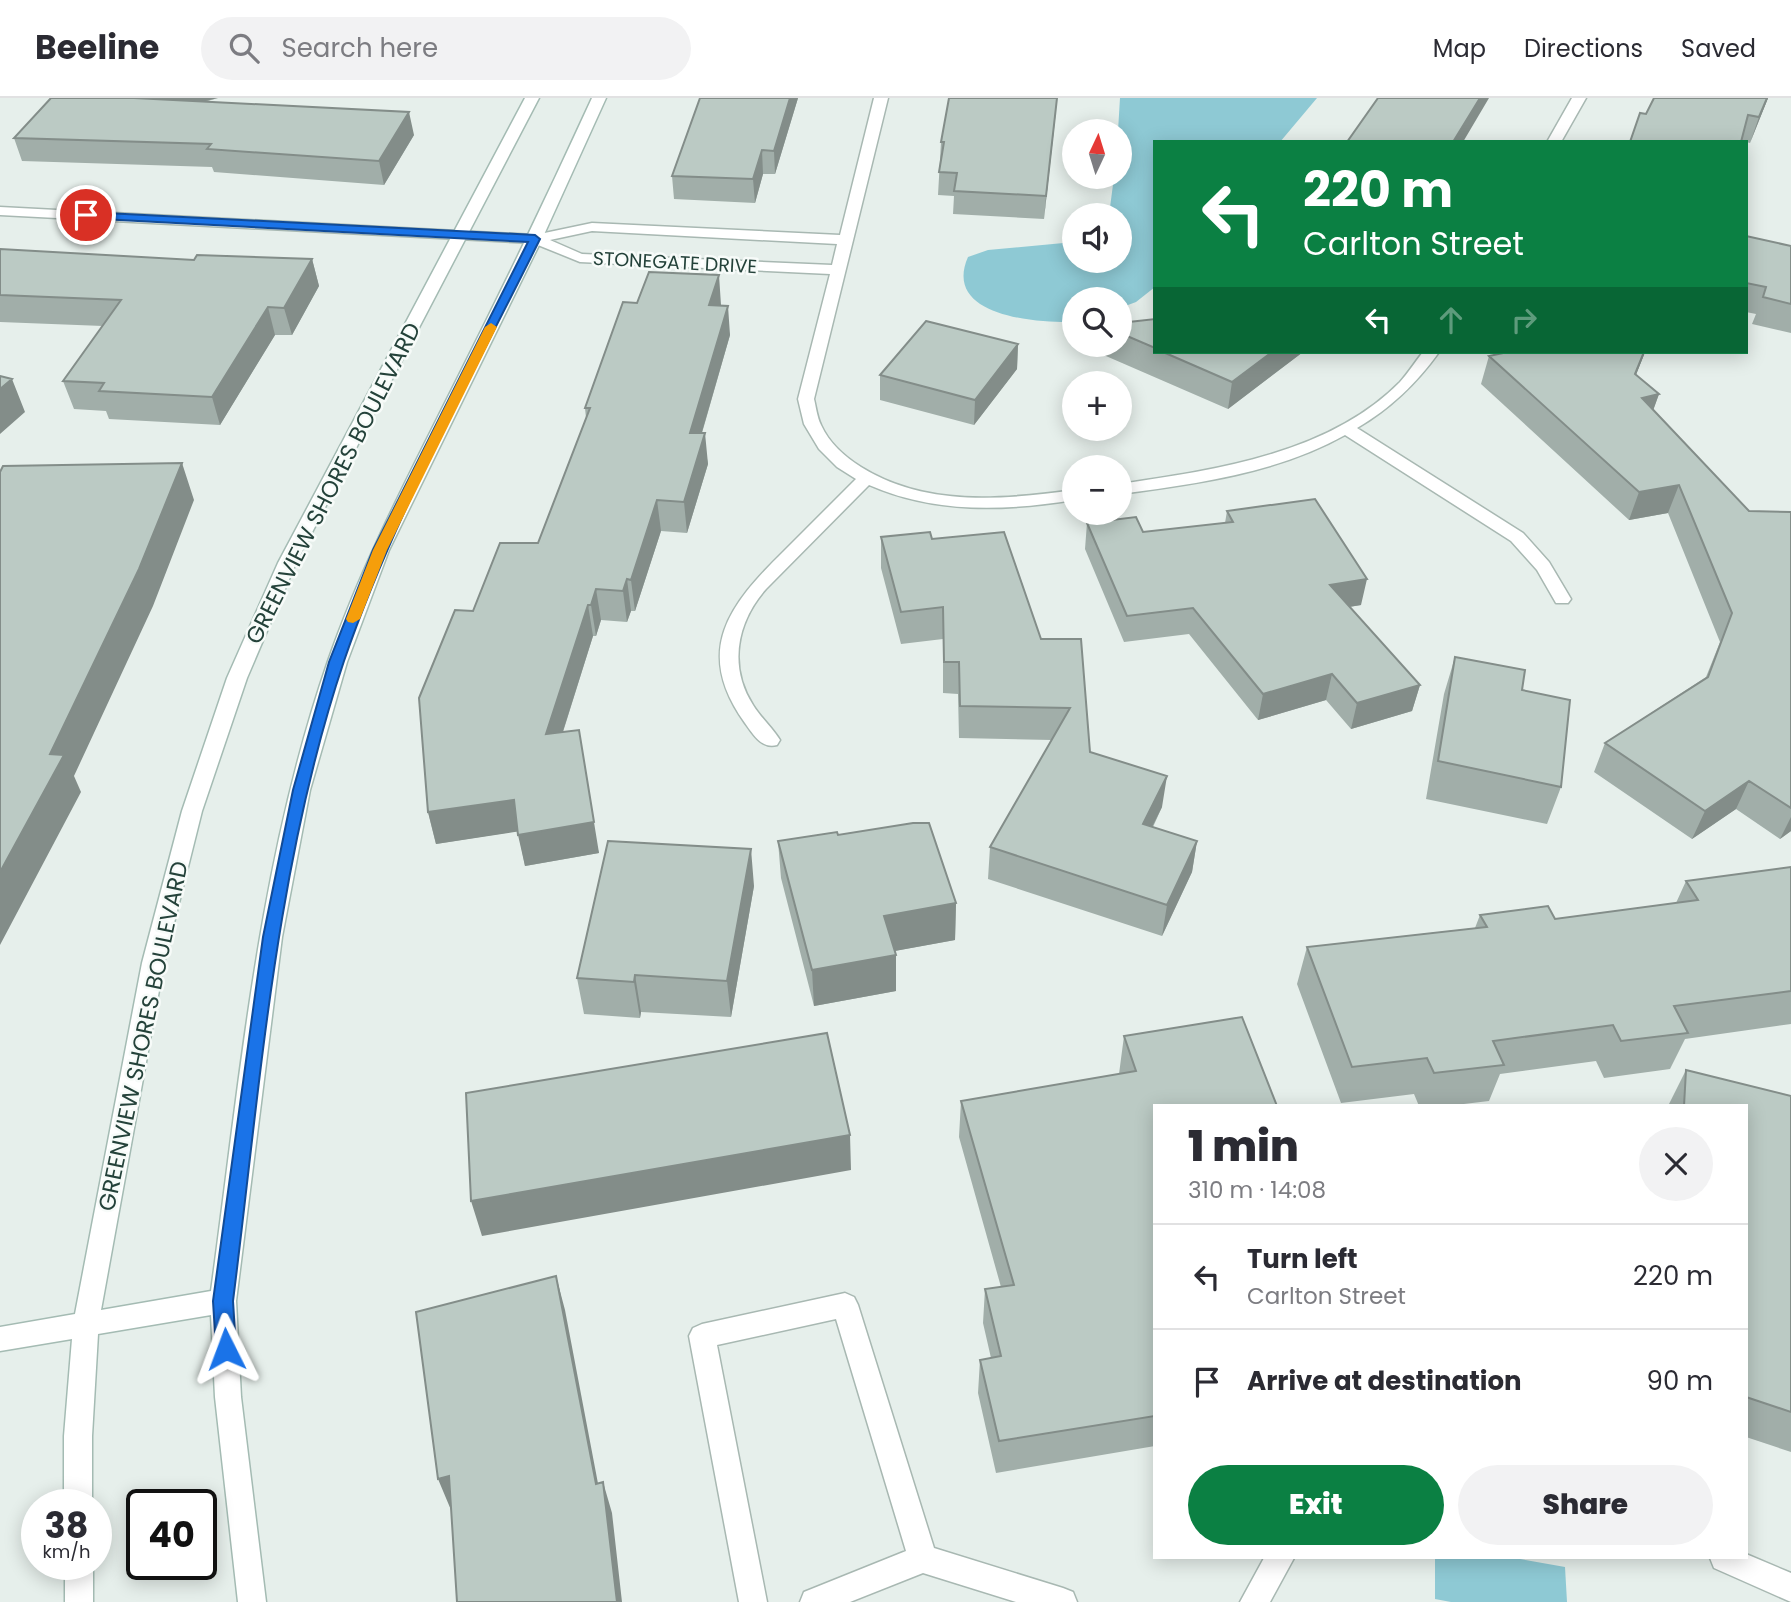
<!DOCTYPE html>
<meta charset="utf-8">
<style>
body{margin:0;font-family:Poppins,sans-serif;background:#f2f2f3;color:#2b2b33;height:100vh;display:flex;flex-direction:column;font-size:26px;white-space:nowrap}
*{box-sizing:border-box;margin:0}
p{font-size:23px;color:#7c7c81}
.icon{flex:none;width:38px;height:38px;fill:none;stroke:currentColor;stroke-width:2;stroke-linecap:round;stroke-linejoin:round}
.map{position:relative;flex:1;overflow:hidden}
.sheet{position:absolute;left:1153px;top:1006px;width:595px;height:455px;display:flex;flex-direction:column;background:#fff;border-radius:0px;box-shadow:0 4px 18px #0003}
.sheet>*{flex:none}
.top-card{position:absolute;left:1153px;top:42px;width:595px;height:214px;border-radius:0px;box-shadow:0 4px 18px #0003;background:#0b8043;color:#fff;overflow:hidden}
.needle{width:46px;rotate:4deg}
.buttons{position:absolute;left:1062px;top:21px;display:grid;gap:14px}
.buttons a{display:grid;place-items:center;width:70px;height:70px;border-radius:50%;background:#fff;box-shadow:0 4px 18px #0003;font-size:35px}
.speed{position:absolute;left:21px;top:1391px;display:flex;gap:14px;font-size:35px;font-weight:700;text-align:center}
.speed>*{display:grid;place-content:center;width:91px;height:91px;border-radius:50%;background:#fff;box-shadow:0 4px 18px #0003;line-height:1}
.speed small{font-size:18px;font-weight:400}
.speed .limit{border:4px solid #111;border-radius:10px;background:#fff;color:#111}
.pin{position:absolute;display:grid;place-items:center;width:60px;height:60px;color:#fff;margin:-30px;border:4px solid #fff;border-radius:50%;box-shadow:0 2px 7px #0007}
.me{position:absolute;width:77px;margin:-38px;rotate:357deg;stroke-linejoin:round;filter:drop-shadow(0 0 5px #0008)}
.turn{display:flex;align-items:center;gap:24px;height:147px;padding:0 35px;font-size:32px}
.turn .icon{width:91px;height:91px;stroke-width:2.5}
.turn b{display:block;font-size:49px;line-height:60px}
.lanes{display:flex;align-items:center;height:66px;padding:0 35px;background:#0003;justify-content:center;gap:35px;direction:ltr}
.lanes .off{opacity:.35}
.round{display:grid;place-items:center;flex:none;width:74px;height:74px;border-radius:37px;background:#f2f2f3}
.head{display:flex;align-items:center;justify-content:space-between;height:119px;padding:0 35px}
h1{font-size:42px;font-weight:800;line-height:52px}
.cta{display:flex;gap:14px;margin-top:auto;padding:14px 35px}
.cta a{flex:1;height:80px;border-radius:42px;background:#0b8043;color:#fff;font-size:28px;font-weight:800;line-height:80px;text-align:center}
.cta a+a{background:#f2f2f3;color:#2b2b33}
ul{padding:0;list-style:none}
li{display:flex;align-items:center;gap:21px;height:105px;padding:0 35px;border-top:2px solid #e1e1e2}
li div{flex:1}
li b{display:block;font-size:26px}
li em{font-style:normal}
header{display:flex;align-items:center;gap:42px;box-sizing:border-box;height:98px;padding:0 35px;background:#fff;border-bottom:2px solid #e1e1e2}
header strong{font-size:33px}
nav{display:flex;gap:38px;margin-inline-start:auto;font-size:24px}
.search{width:490px;height:63px;background:#f2f2f3;display:flex;align-items:center;gap:18px;box-sizing:border-box;padding:0 24px;border-radius:38px;color:#7c7c81;font-size:26px}
.map>svg:first-child{display:block}
</style>
<header>
<strong>Beeline</strong>
<div class="search"><svg class="icon" aria-label="search" viewBox="0 0 24 24"><circle cx="10" cy="10" r="6"/><path d="M15 15l6 6"/></svg>Search here</div>
<nav><a>Map</a><a>Directions</a><a>Saved</a></nav>
</header>
<div class="map">
<svg width="1791" height="1504" viewBox="0 0 1791 1504">
<rect width="100%" height="100%" fill="#e6efeb"/>
<path fill="#8ec9d4" d="M1120,0H1317L1280,44H1155V189L1136,204L1120,210V201H1074V224C1036,225 942,218 968,159L988,152L1074,144V163H1120V117H1109L1114,79H1120V33H1118Z
M1435,1460H1514L1565,1469L1567,1504H1451L1435,1501Z"/>
<g fill="none" stroke-linecap="round" stroke-linejoin="round">
<defs>
<path id="street" d="M874,0H888L814,301C816,309 817,319 821,327C829,345 845,359 861,369C925,409 1003,402 1074,392V402C1005,413 935,416 869,387L766,491C737,524 728,568 753,607C761,620 772,629 780,642L777,647C761,651 753,636 745,625C693,553 729,507 784,453C808,429 832,405 856,381L837,369L819,351L804,326L798,301L830,176L580,164L533,145L0,117V109L535,137L592,125L840,137ZM592,133L837,146L832,167L582,156L550,142Z
M1572,0H1586L1561,44H1547Z
M1423,254H1439C1416,286 1391,310 1357,330L1523,435L1549,464L1571,501L1568,505H1556L1537,472L1511,443L1345,337C1278,375 1195,386 1120,396V386C1215,372 1329,356 1400,284C1408,275 1415,264 1423,254Z
M845,1195L854,1199L858,1207L934,1450L1063,1490L1073,1494L1077,1504H1016L923,1475L850,1504H800L804,1494L906,1453L836,1221L717,1247L767,1504H739L689,1238L693,1230L702,1226Z
M1746,1456L1791,1475V1504L1714,1470L1710,1460H1746Z
M1264,1460H1294L1270,1504H1240Z"/>
<path id="secondary" d="M525,0H539L296,465L247,580L202,713L164,865L101,1212L211,1193C240,983 258,765 328,563C362,465 411,373 457,281C504,188 549,94 592,0H606L542,141L389,452L347,564L310,692L282,839L236,1203L241,1299L266,1504H238L215,1299L211,1217L98,1236L92,1338V1407H64V1338L72,1241L0,1253V1229L75,1216L142,865L182,713L227,580L278,465Z
M65,1466H93V1504H65Z"/>
</defs>
<use href="#street" stroke="#a8b8b2" stroke-width="3"/>
<use href="#secondary" stroke="#a4bbb3" stroke-width="3"/>
<use href="#street" fill="#fff" fill-rule="evenodd"/>
<use href="#secondary" fill="#fff" fill-rule="evenodd"/>
</g>
<path fill="#a1aea9" d="M218,0L204,4L414,37L384,87L214,74L212,69L22,63L14,40Z
M700,0H798L775,76H763L755,105L674,101L672,78Z
M1057,0L1044,121L953,116L954,98L938,97L941,44Z
M1768,0L1750,45L1646,16Z
M1746,138L1791,148V235L1752,226L1756,216L1746,214Z
M0,151L194,162L312,161L319,188L292,237H275L220,327L109,321L106,313L74,311L63,283L103,228L0,224Z
M637,205L721,207L730,237L702,335L708,366L687,435L661,433L635,513H631L627,524L601,522L596,538H593L563,634L599,755L525,768L518,733L436,746L428,714L473,513L538,445L586,320L585,310Z
M1155,221V254H1303L1228,311L1099,255L1100,247H1120V225Z
M1018,246L1017,271L974,327L880,302V277Z
M1645,254L1636,277L1659,296L1653,312L1749,413L1791,414V733L1780,741L1736,711L1692,741L1594,674L1605,645L1706,579L1720,544L1668,415L1629,422L1481,286L1489,258Z
M1227,413L1361,507L1349,509L1420,587L1412,613L1351,631L1326,602L1258,622L1189,536L1124,544L1085,451L1087,425L1143,434L1225,425Z
M881,439L932,441L1041,541L1090,654L1162,709L1153,729L1197,743L1192,774L1162,838L988,781L990,749L1052,642L959,640L958,596L943,595V541L901,546L881,470Z
M1455,559L1522,592L1561,689L1547,726L1426,701L1444,596Z
M838,737L956,805L955,842L894,853L896,893L814,908L781,780L778,743Z
M1791,769V926L1685,941L1670,971L1604,980L1596,963L1500,976L1489,1003L1447,1008H1419L1414,996L1341,1005L1297,886L1307,849L1475,830L1480,817L1555,821L1676,805L1686,783Z
M754,788L731,919L641,914L640,920L584,916L577,880Z
M1124,938L1155,1008V1348L996,1375L978,1295L980,1262L991,1260L983,1225L985,1191L1001,1189L959,1039L961,1003L1119,976Z
M1686,972L1791,998V1354L1746,1339V1008H1668Z"/>
<path fill="#838d89" d="M123,0H218L130,22Z
M790,0H798L775,76L774,53Z
M1057,0L1055,22L1044,121L1046,98Z
M1480,0H1489L1463,44H1453Z
M1767,0H1768L1750,45L1759,19Z
M409,14L414,37L384,87L379,63Z
M762,52L763,76L755,105L753,81Z
M312,161L319,188L292,237L284,210Z
M719,177L721,207H709Z
M728,208L730,237L693,365L690,335Z
M268,209L275,237L220,327L212,299Z
M1018,246L1017,271L974,327L975,302Z
M1272,254H1303L1228,311L1232,284Z
M1644,254H1645L1625,304L1635,276Z
M12,281L25,314L0,336V291Z
M1659,296L1649,324L1642,300Z
M705,335L708,366L687,435L684,404Z
M182,365L194,402L153,508L74,678L81,694L0,847V774L50,656Z
M1679,387L1668,415L1629,422L1639,394Z
M657,402L661,433L635,513L631,482Z
M627,481L631,513L627,524L623,493Z
M1367,481L1361,507L1324,513L1330,487Z
M596,491L601,522L596,538L591,507Z
M588,507L593,538L552,668L546,636Z
M1332,576L1326,602L1258,622L1263,596Z
M1420,587L1412,613L1351,631L1357,605Z
M579,632L599,755L525,768L518,737Z
M1167,678L1162,709L1138,757L1143,726Z
M1749,683L1736,711L1692,741L1705,713Z
M514,702L521,733L436,746L428,714Z
M1791,719V733L1780,741Z
M1197,743L1192,774L1162,838L1167,807Z
M751,751L754,788L731,919L727,883Z
M956,805L955,842L884,855V818Z
M896,857V893L814,908L812,872Z
M635,877L641,914L640,920L634,884Z
M850,1037L851,1072L482,1138L471,1103Z
M556,1178L565,1212L604,1417L596,1386Z
M449,1378L451,1412L438,1381Z
M603,1384L612,1415L622,1504H617Z"/>
<path fill="#bbcac4" stroke="#838d89" stroke-width="2" d="M51,0H134L409,14L379,63L207,51L211,46L14,40Z
M700,0H790L774,53L762,52L753,81L672,78Z
M949,0H1057L1046,98L954,93L957,75L939,74L944,44H941Z
M1378,0H1480L1453,44H1347Z
M1654,0H1767L1759,19L1748,17L1741,44H1630L1640,15L1646,16Z
M1746,138L1791,148V206L1763,199L1766,189L1746,185Z
M0,151L194,162L197,157L312,161L284,210L268,209L212,299L99,293L104,285L63,283L121,202L0,197Z
M649,174L719,177L709,207L728,208L690,335H705L684,404L657,402L631,482L627,481L623,493L596,491L591,507H588L546,636L579,632L594,724L518,737L514,702L428,714L419,600L455,512L473,513L500,445H538L590,310H585L623,204L637,205Z
M1155,221V250L1120,235V225Z
M926,223L1018,246L975,302L880,277Z
M1163,254H1272L1232,284Z
M1508,254H1644L1635,276L1659,296L1642,300L1749,413L1791,414V710L1749,683L1705,713L1605,645L1708,579L1732,515L1679,387L1639,394L1489,258Z
M0,278L12,281L0,291Z
M182,365L139,471L50,656L64,657L0,774V374L3,368Z
M1315,401L1367,481L1330,487L1420,587L1357,605L1332,576L1263,596L1193,510L1127,518L1087,425L1136,419L1143,434L1233,424L1227,413Z
M930,434L932,441L1004,434L1041,541H1081L1090,654L1167,678L1143,726L1197,743L1167,807L990,749L1070,610L960,608L959,564H944L943,509L901,514L881,439Z
M1455,559L1525,572L1522,592L1570,602L1561,689L1438,663Z
M913,725H929L956,805L884,818L896,857L812,872L778,743L837,734L838,737Z
M608,743L751,751L727,883L635,877L634,884L577,880Z
M1791,769V893L1674,908L1688,935L1621,943L1613,927L1493,943L1504,967L1434,975L1427,960L1352,969L1307,849L1487,829L1480,817L1548,808L1555,821L1698,802L1686,783Z
M1242,919L1277,1008H1155V1318L999,1343L980,1262L1001,1258L985,1191L1014,1187L961,1003L1136,973L1124,938Z
M827,935L850,1037L471,1103L466,995Z
M1686,972L1791,998V1314L1746,1299V1008H1684Z
M556,1178L596,1386L603,1384L617,1504H457L449,1378L438,1381L416,1214Z"/>
<path fill="#1a73e8" stroke="#114b97" stroke-width="2" d="M86,114L535,137L540,141C472,279 394,417 344,563C275,768 260,990 233,1203L236,1251L233,1258L226,1260L219,1258L216,1251L213,1203L263,839L293,692L329,564L373,452L528,144L82,120L81,117Z"/>
<path fill="#f59e0b" d="M491,225L497,229L387,452L360,521L353,525L348,524L346,521L373,452L485,229Z"/>
<g text-anchor="middle" stroke-width="5" stroke-linejoin="round" paint-order="stroke">
<g font-size="19" fill="#24423a" stroke="#f7fbf9">
<text transform="translate(675 164) rotate(3)" y="7">STONEGATE DRIVE</text>
</g>
<g font-size="23" fill="#24423a" stroke="#f7fbf9">
<text transform="translate(333 385) rotate(-63)" y="8">GREENVIEW SHORES BOULEVARD</text>
<text transform="translate(143 938) rotate(-78)" y="8">GREENVIEW SHORES BOULEVARD</text>
</g>
</g>
</svg>
<div class="buttons">
<a><svg class="needle" viewBox="-14 -14 28 28"><path d="M0-13l5 13h-10z" fill="#e53935"/><path d="M0 13l5-13h-10z" fill="#7c7c81"/></svg></a>
<a><svg class="icon" aria-label="sound" viewBox="0 0 24 24"><path d="M4 9h4l5-4v14l-5-4H4zM17 9q2 3 0 6"/></svg></a>
<a><svg class="icon" aria-label="search" viewBox="0 0 24 24"><circle cx="10" cy="10" r="6"/><path d="M15 15l6 6"/></svg></a>
<a>+</a>
<a>−</a>
</div>
<div class="speed"><div>38<small>km/h</small></div><div class="limit">40</div></div>
<div class="pin" style="left:86px;top:117px;background:#d93025"><svg class="icon" aria-label="arrive" viewBox="0 0 24 24"><path d="M6 21V4h12l-3 4 3 4H6"/></svg></div>
<svg class="me" style="left:226px;top:1251px" viewBox="-20 -20 40 40"><path d="M0-17L14 15 0 8-14 15z" fill="#1a73e8" stroke="#fff" stroke-width="4"/></svg>
<div class="top-card">
<div class="turn"><svg class="icon" aria-label="left" viewBox="0 0 24 24"><path d="M17 20v-9H6M10 6l-5 5 5 5"/></svg><div><b>220 m</b>Carlton Street</div></div>
<div class="lanes"><svg class="icon" aria-label="left" viewBox="0 0 24 24"><path d="M17 20v-9H6M10 6l-5 5 5 5"/></svg><svg class="icon off" aria-label="ahead" viewBox="0 0 24 24"><path d="M12 20V5M6 11l6-6 6 6"/></svg><svg class="icon off" aria-label="right" viewBox="0 0 24 24"><path d="M7 20v-9h11M14 6l5 5-5 5"/></svg></div>
</div>
<section class="sheet">
<div class="head"><div><h1>1 min</h1><p>310 m · 14:08</p></div><a class="round"><svg class="icon" aria-label="close" viewBox="0 0 24 24"><path d="M6 6l12 12M18 6L6 18"/></svg></a></div>
<ul>
<li><svg class="icon" aria-label="left" viewBox="0 0 24 24"><path d="M17 20v-9H6M10 6l-5 5 5 5"/></svg><div><b>Turn left</b><p>Carlton Street</p></div><em>220 m</em></li>
<li><svg class="icon" aria-label="arrive" viewBox="0 0 24 24"><path d="M6 21V4h12l-3 4 3 4H6"/></svg><div><b>Arrive at destination</b></div><em>90 m</em></li>
</ul>
<div class="cta"><a>Exit</a><a>Share</a></div>
</section>
</div>
